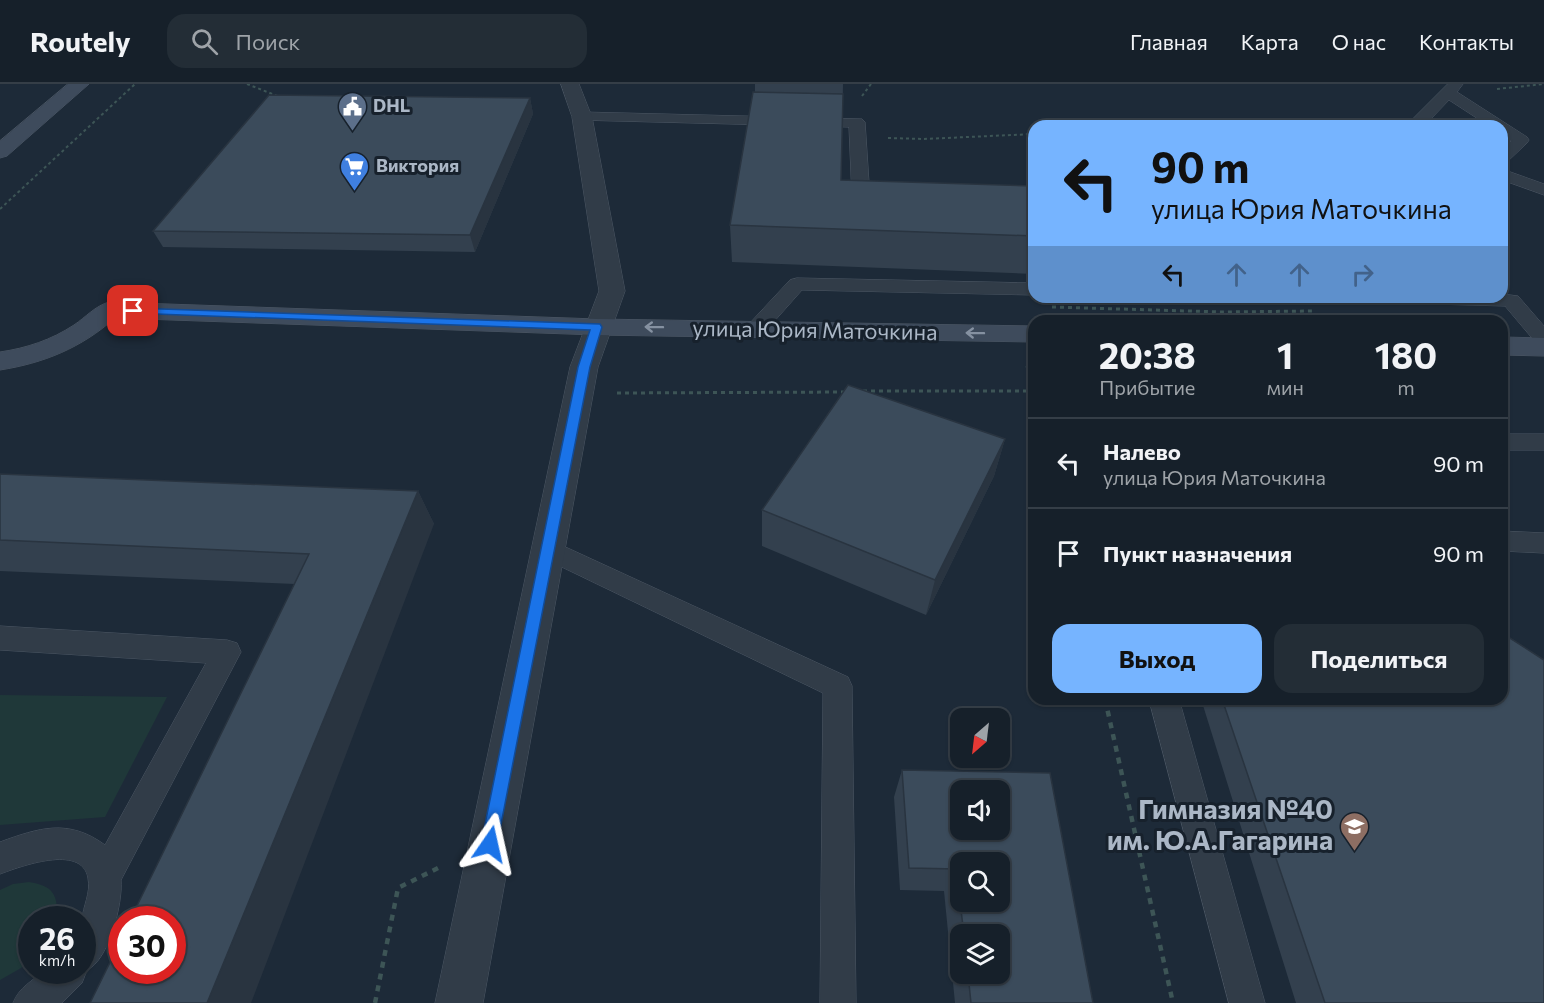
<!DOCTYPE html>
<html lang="ru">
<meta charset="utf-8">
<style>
body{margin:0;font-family:Commissioner,sans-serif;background:#232d36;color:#f1f3f6;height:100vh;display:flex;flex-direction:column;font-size:22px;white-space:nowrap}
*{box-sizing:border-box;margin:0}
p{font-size:20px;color:#9ea3a8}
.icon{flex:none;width:33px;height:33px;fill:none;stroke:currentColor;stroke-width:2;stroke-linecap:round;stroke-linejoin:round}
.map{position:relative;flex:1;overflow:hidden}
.details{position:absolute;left:1028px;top:231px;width:480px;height:390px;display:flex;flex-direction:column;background:#16202a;border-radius:18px;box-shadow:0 2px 4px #0004,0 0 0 2px #353e47}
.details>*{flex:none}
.hud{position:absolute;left:1028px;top:36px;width:480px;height:183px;border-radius:18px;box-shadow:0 2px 4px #0004,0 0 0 2px #353e47;background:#76b4ff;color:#111;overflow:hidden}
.needle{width:39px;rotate:208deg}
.controls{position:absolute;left:950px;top:624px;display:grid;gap:12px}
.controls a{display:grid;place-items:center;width:60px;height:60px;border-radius:12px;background:#16202a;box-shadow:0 2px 4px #0004,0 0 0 2px #353e47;font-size:30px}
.speed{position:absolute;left:18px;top:822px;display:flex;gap:12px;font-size:30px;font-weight:700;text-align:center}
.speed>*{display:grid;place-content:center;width:78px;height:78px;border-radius:50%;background:#16202a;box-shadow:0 2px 4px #0004,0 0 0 2px #353e47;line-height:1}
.speed small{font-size:15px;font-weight:400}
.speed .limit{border:9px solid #d22;background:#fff;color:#111}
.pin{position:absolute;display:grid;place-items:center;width:51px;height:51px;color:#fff;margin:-26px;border-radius:12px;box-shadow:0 3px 9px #0006}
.me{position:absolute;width:66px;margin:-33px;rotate:11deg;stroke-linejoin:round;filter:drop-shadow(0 0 4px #0008)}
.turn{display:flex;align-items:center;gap:21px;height:126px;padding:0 24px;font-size:27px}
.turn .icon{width:78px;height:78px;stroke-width:2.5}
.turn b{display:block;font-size:42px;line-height:51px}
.lanes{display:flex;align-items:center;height:57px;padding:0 24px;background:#0003;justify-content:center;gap:30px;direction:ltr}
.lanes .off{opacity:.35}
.eta{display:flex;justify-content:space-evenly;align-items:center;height:102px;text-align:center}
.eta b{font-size:36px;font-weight:700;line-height:42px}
.cta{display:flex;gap:12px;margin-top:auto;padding:12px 24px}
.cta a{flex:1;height:69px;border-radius:18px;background:#76b4ff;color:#111;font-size:24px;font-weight:700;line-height:69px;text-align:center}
.cta a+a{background:#232d36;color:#f1f3f6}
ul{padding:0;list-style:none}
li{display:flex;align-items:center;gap:18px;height:90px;padding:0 24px;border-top:2px solid #353e47}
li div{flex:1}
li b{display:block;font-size:22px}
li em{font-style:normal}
header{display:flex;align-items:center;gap:36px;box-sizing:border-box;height:84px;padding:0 30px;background:#16202a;border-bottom:2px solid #353e47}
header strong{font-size:28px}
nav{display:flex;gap:33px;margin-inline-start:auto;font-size:21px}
.search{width:420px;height:54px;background:#232d36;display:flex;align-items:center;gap:15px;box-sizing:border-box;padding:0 21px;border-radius:18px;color:#9ea3a8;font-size:22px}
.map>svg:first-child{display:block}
</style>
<header>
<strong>Routely</strong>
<div class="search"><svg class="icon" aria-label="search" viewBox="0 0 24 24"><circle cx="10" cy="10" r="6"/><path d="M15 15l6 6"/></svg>Поиск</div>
<nav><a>Главная</a><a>Карта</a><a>О нас</a><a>Контакты</a></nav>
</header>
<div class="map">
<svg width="1544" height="919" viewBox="0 0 1544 919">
<rect width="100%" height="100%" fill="#1d2a38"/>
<path fill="#1f3839" d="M0,611L167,613L105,733L0,741Z
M29,798C53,802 58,810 57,834L32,836L31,874L21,884L0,896V806L13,800Z"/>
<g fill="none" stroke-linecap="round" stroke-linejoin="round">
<defs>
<path id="lane" d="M1448,0H1463L1457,8L1527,53L1529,56L1527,59L1508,77L1502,79V66L1511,57L1502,50V42H1489L1449,16L1424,42H1411V37Z
M582,28L862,35L865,38L870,114L867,118H855L852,114L849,43L577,36L574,33L577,30Z
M1502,85L1544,100V111L1502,96Z
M797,194L1034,199V211L802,206L763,250L756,251L749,250L746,245L749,240L790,196Z
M1502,210L1518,212L1544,242V262L1537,260L1505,222L1395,219L1388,217L1385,213H1502Z
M1502,350H1544V366H1502Z
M1502,447L1544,449V469L1502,467Z
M548,455L848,593L852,602L856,919H820L823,609L539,472L535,465L539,458Z
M0,542L227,556L237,559L241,568L121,796C123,819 109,876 87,886L82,899L62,919H13C20,902 31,899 44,886H82C82,870 80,850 82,836C83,821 91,810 88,794C82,759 19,783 0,790V758C39,744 68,734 105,761L206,579L0,566Z
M1149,615H1179L1265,919H1229Z"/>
<path id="street" d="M561,0H579L592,33L625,207L598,283L483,919H435L570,283L599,207L572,33Z"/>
<path id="secondary" d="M68,0H89L7,72L0,74V57Z
M109,218L597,235L1034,242V258L597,251L115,234C81,264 44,279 0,286V268C27,264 51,256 74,241C86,233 95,222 109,218Z
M1502,253L1544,254V272L1502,271Z"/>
</defs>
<use href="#lane" stroke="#4c5764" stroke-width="1"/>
<use href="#street" stroke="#4c5764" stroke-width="1"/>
<use href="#secondary" stroke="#4c5764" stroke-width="1"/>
<path stroke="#3d5556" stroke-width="2" stroke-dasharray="3 3" stroke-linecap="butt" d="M247,0L280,13
M1497,5L1544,0
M862,12L871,0
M1205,42L1264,36L1361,42
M888,54L924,55L1034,50
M0,125L135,0"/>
<path stroke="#3d5556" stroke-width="3" stroke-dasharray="4 4" stroke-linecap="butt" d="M1052,223L1222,228L1313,227
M1027,282L1033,307
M863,307H1034
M617,309L847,308"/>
<path stroke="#3d5556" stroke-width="4.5" stroke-dasharray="6 6" stroke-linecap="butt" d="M1105,615L1173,919
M375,919L398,804L440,783"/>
<use href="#lane" fill="#313c48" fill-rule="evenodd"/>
<use href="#street" fill="#313c48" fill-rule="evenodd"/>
<use href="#secondary" fill="#3e4b5c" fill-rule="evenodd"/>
</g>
<path fill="#33404e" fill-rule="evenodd" d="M755,0H843L841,96L1034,102V190L732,178L730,141L755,8Z
M530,14L533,30L475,168L163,163L153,147Z
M1005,355L994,392L926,531L762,462V426Z
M0,390L418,407L434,440L295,500L0,487Z
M1201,615H1502L1544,919H1296Z
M902,686L1093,919H955L944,807L900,806L894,713ZM960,778L999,818H960ZM960,850H999V890H960Z"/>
<path fill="#293440" d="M530,14L533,30L475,168L470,151Z
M1005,355L994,392L926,531L935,496Z
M418,407L434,440L251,919H207Z"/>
<path fill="#3b4b5b" stroke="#293440" stroke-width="1.5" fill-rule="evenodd" d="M753,8L843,10L841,96L1034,102V152L730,141Z
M269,11L530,14L470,151L153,147Z
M848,301L1005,355L935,496L762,426Z
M0,390L418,407L207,919H90L122,854V886H172V836H130L309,470L0,456Z
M1502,549L1544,576V919H1325L1222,615H1502Z
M902,686L1050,689L1093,919H971L968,890H999V850H964L960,818H999V778H960V813L957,785L909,784ZM960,706H999V746H960Z"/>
<defs><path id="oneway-shaft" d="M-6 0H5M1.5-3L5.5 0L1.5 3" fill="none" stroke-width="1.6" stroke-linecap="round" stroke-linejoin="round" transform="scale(1.5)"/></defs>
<g stroke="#8591a1">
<use href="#oneway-shaft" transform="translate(654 243) rotate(-179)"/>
<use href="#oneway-shaft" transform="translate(975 249) rotate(-179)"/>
</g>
<path fill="#1a73e8" stroke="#114b97" stroke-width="1.5" d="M133,224L600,240L602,243L590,283L496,766L490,769L484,766L481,760L578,283L590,246L129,229V225Z"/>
<defs>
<symbol id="civic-pin" viewBox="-11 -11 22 30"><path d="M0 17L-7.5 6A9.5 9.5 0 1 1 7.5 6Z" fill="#5c6f8a" stroke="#17212c"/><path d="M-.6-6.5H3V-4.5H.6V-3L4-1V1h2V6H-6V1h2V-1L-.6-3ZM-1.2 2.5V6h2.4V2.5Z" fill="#fff"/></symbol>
<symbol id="supermarket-pin" viewBox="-11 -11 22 30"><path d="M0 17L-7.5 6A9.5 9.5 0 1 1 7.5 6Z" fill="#3f7fe0" stroke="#17212c"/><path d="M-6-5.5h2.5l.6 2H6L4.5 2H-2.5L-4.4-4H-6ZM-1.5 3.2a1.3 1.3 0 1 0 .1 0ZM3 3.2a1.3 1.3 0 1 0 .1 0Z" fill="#fff"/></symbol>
<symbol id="school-pin" viewBox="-11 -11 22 30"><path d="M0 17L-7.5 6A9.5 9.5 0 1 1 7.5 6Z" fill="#8d6e63" stroke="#17212c"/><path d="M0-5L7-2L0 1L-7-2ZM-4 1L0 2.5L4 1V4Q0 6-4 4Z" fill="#fff"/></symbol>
</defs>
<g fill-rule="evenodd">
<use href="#civic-pin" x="336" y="6" width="33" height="45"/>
<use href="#supermarket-pin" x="338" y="66" width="33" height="45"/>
<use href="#school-pin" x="1338" y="726" width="33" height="45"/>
</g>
<g text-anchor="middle" stroke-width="6" stroke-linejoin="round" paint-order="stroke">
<g font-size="18" font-weight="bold" fill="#abb7c6" stroke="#17212c" text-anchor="start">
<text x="373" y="28">DHL</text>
<text x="376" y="88">Виктория</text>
</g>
<g font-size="22" fill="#abb7c6" stroke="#17212c">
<text transform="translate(815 246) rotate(1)" y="8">улица Юрия Маточкина</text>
</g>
<g font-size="27" font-weight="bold" fill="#abb7c6" stroke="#17212c" text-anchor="end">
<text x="1333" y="735">Гимназия №40<tspan x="1333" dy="31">им. Ю.А.Гагарина</tspan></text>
</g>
</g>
</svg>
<div class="controls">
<a><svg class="needle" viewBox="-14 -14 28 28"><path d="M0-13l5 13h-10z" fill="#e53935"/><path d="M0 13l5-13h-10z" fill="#9ea3a8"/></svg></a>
<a><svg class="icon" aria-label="sound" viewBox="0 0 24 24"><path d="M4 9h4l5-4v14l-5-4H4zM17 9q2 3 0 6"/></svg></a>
<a><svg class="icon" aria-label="search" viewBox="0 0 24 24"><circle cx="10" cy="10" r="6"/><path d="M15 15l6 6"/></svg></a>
<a><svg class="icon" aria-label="layers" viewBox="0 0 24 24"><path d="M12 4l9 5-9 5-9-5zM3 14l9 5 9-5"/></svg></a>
</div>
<div class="speed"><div>26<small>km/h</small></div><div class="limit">30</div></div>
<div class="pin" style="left:133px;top:227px;background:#d93025"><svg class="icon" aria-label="arrive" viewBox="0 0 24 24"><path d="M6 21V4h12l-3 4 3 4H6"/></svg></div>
<svg class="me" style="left:490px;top:760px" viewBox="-20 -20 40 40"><path d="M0-17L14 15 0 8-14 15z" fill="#1a73e8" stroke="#fff" stroke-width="4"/></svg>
<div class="hud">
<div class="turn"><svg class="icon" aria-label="left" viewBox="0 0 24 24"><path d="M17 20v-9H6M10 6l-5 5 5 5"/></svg><div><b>90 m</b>улица Юрия Маточкина</div></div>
<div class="lanes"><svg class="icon" aria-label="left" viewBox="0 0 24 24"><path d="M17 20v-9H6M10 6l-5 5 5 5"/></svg><svg class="icon off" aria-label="ahead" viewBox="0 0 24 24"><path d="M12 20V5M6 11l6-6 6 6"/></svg><svg class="icon off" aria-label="ahead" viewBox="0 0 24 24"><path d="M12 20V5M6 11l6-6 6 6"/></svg><svg class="icon off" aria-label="right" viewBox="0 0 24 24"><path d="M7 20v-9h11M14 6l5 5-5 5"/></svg></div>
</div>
<section class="details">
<div class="eta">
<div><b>20:38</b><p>Прибытие</p></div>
<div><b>1</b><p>мин</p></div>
<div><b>180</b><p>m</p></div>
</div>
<ul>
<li><svg class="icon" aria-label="left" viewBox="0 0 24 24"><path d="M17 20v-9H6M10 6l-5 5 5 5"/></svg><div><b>Налево</b><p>улица Юрия Маточкина</p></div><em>90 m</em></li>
<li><svg class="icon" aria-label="arrive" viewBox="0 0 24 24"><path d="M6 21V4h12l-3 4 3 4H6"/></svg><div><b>Пункт назначения</b></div><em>90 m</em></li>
</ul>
<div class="cta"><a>Выход</a><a>Поделиться</a></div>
</section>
</div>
